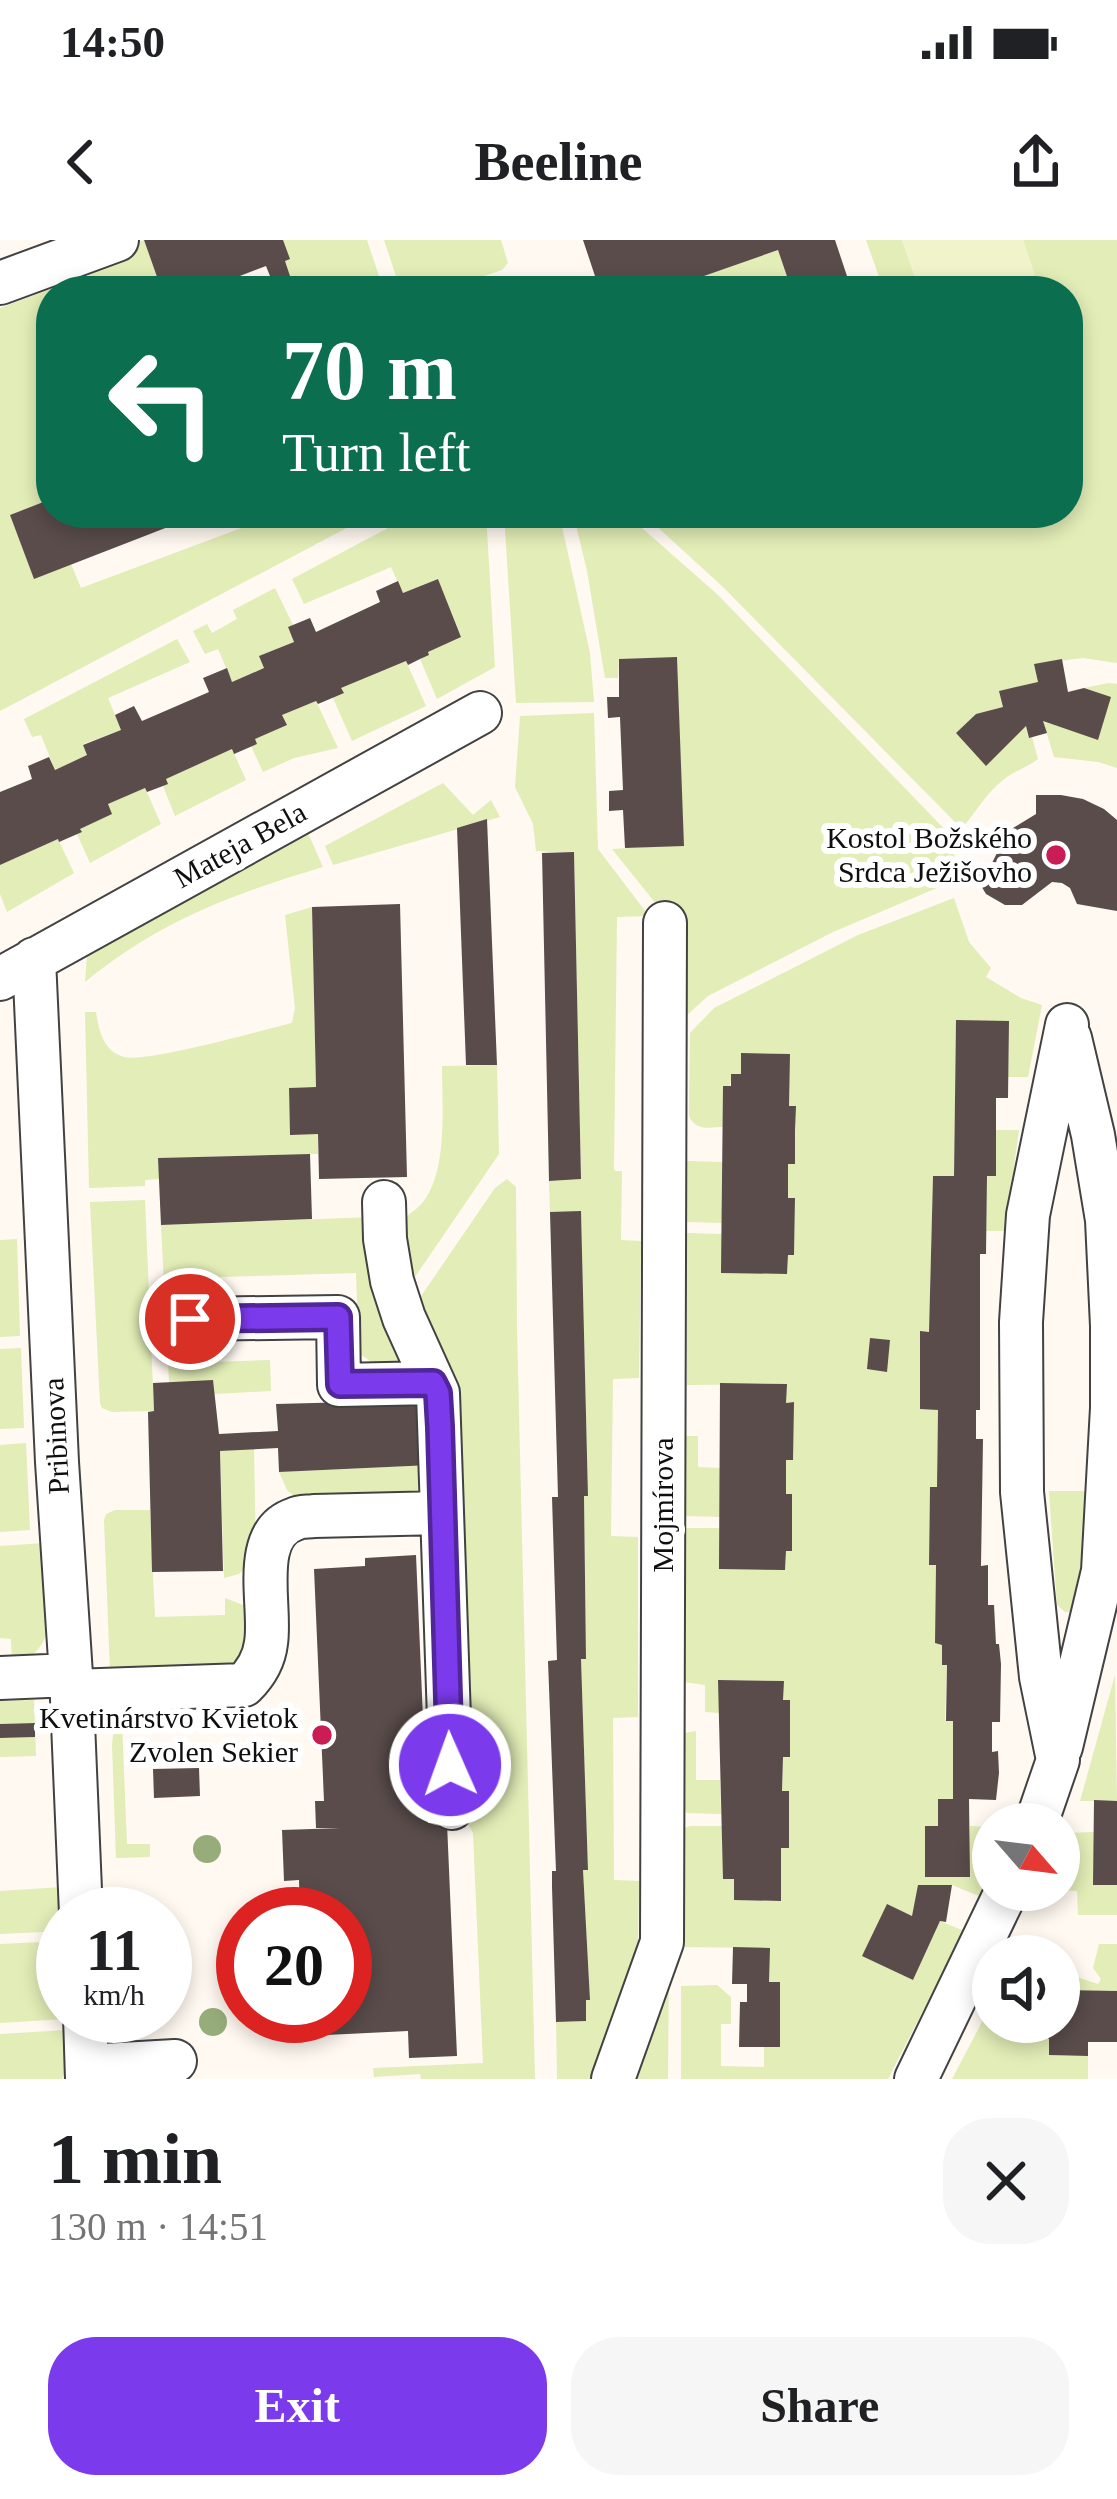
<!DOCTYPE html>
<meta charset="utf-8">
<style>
body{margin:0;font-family:Georgia,serif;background:#f6f6f6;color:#202124;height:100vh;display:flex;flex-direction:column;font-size:45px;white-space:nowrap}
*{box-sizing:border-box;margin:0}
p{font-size:39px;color:#757577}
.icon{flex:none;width:66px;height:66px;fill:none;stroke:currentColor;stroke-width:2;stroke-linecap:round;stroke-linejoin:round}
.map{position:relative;height:1839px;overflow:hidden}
.panel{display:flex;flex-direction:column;background:#fff;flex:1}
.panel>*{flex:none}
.top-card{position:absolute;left:36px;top:36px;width:1047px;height:252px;border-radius:48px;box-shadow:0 6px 18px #0003;background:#0b6e4f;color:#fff;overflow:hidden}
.needle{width:78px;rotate:118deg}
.buttons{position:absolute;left:972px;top:1563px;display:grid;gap:24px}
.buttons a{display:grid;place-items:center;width:108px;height:108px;border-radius:50%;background:#fff;box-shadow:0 6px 18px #0003;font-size:60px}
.speed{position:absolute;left:36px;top:1647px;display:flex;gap:24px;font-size:60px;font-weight:700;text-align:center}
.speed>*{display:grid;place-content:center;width:156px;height:156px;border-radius:50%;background:#fff;box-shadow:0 6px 18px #0003;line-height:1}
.speed small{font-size:30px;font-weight:400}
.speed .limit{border:18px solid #d22;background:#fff;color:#111}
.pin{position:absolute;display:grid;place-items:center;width:102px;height:102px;color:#fff;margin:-51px;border:6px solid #fff;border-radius:50%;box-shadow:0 3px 12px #0007}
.me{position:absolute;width:132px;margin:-66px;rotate:358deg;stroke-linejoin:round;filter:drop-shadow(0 0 9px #0008)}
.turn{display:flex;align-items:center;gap:42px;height:252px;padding:0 48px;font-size:54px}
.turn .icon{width:156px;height:156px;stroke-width:2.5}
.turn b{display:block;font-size:84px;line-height:102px}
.round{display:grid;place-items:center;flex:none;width:126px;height:126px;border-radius:48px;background:#f6f6f6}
.summary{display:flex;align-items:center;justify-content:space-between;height:204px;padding:0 48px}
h1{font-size:72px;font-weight:600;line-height:90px}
.action{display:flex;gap:24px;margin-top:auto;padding:24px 48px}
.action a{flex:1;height:138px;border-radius:48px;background:#7c3aed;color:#fff;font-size:48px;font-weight:600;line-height:138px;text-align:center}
.action a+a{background:#f6f6f6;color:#202124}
.status{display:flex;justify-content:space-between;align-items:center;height:84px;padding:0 60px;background:#fff;direction:ltr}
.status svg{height:33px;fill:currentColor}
header{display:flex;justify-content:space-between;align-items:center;height:156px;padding:0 48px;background:#fff;font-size:54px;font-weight:600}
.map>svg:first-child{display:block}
</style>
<div class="status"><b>14:50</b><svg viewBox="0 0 49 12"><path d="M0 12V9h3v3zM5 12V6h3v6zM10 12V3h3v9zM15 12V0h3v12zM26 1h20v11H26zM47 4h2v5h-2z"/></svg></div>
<header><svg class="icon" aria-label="back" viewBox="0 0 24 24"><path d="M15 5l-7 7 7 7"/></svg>Beeline<svg class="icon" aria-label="share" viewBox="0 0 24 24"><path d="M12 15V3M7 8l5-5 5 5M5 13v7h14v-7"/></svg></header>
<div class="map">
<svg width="1117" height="1839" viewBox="0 0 1117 1839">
<rect width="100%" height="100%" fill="#fff9f1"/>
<path fill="#e2edb7" d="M144,0L162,51H51V259L10,275L34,338L71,324L81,348L281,273H375L0,471V68L94,33L90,21Z
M283,0H367L384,51H295L285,21Z
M384,0H501L508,23L502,30L441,51H401Z
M866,0H902L920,51H884Z
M1023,0H1117V423L1083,418L1035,424L1038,442L1003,467L976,474L956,493L986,525L1026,486L1028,497H1032L1038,519C1028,527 1014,531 1003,540C986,553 976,572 963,587L954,581L723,347L642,273H1068V51H1040Z
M778,10L792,51L661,50Z
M416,273H486L495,427L437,459L420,419L429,415L428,412L461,396L438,339L403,353L391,327L304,364L292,339Z
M504,273H559L590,413L594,462L516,463Z
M573,273H625L718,355L956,601L951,642L833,692L708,756L676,785L665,675L612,609L683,605L677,418L619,419L618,438H605L587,331Z
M275,348L293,385L288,388L294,402L260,417L264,428L232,442L218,409L205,414L193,391L207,384L212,393L237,379L233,370Z
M177,399L190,422L108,458L121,490L83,504L87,515L55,530L41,495L32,497L24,479Z
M406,421L426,466L352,501L333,458L341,448Z
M1109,443L1117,444V528L1098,522L1054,517L1043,481L1097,499L1084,448Z
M316,461L338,508L294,518L263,532L251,506L255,499L286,485L282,475Z
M594,473L598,609L649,676L617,677L614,928L615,931H622L621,1000L641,1001L639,1138L613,1139L611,1296L638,1297V1477L613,1478L614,1640L639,1641L638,1705L634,1724L592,1839H557L556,1782L586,1781V1760L590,1759L583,1630L588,1629L581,1419L586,1418L584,1256L588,1255L581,972H550L549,941L581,939L574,613L536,611L533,584L515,547L520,476Z
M232,509L246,540L175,576L163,546L167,544L166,539Z
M443,543L473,575L491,560L500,577L333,625L325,606Z
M145,548L161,584L90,623L77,594L81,592L80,589L111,574L108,564Z
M307,591L323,627C232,654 159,681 85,742L87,717Z
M58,599L74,633L7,672L0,654V625Z
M954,658L969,702L991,728L986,737L1021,758L1042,765L1028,837H1008L1009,781H956L954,936H933L929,1092H920V1168L938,1170L937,1247L930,1248L929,1324L936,1325L935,1402L942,1405V1424L947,1425L945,1480L953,1481V1559H938V1586L925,1587V1636L969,1637L970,1586L993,1587V1625L979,1656L952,1645H919L912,1676L887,1665L863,1716L913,1740L940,1681L964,1691L888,1839H681V1746L717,1745L731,1757V1784H721V1826L764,1827V1807H780V1743L769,1742V1708L681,1707V1596L685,1588L690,1586H722L724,1639H734L735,1660L781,1661V1608H789V1552L782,1551L783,1517H790V1461L783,1460V1441L719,1440V1473L705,1472V1445L684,1442L682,1438L684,1288H719L720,1329L785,1330L786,1311L792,1310V1255L786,1254V1220L793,1162L786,1163V1144L687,1145V993L722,994V1033L787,1034L788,1015L794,1014L795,959L788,958V924L795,923V867L789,866V814L742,813L741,834H732L723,887C710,887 696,892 689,876L690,793L714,768L858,695Z
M312,667L316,847L289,848L290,894H318V914L159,918V939L145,940V946L89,948L85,772H96C99,791 103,811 124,817C147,823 262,790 292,783L295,768L285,675Z
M497,825L499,914L406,1050L402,981C409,973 417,970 424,961C448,928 442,866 442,826Z
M996,890H1019L1005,991H986L987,936L996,935Z
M687,921L723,922L722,983L687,982Z
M507,939L516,947L517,1089L535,1839H421L420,1834L374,1837L373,1828L483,1823L473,1593L466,1580L415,1065L495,948Z
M145,960L154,1171L112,1172L102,1168L100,1163L90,962Z
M373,977L408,1122L385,1132L359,1113L356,1033L187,1038L189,1123L270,1120L271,1151L214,1154L169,1142L161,985Z
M17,999L20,1096L0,1097V1000Z
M21,1108L24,1188L0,1189V1109Z
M685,1196H698V1227L720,1228V1277L685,1276Z
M26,1203L30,1290L0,1292V1205Z
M254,1209L256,1316L239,1334L224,1338L220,1211Z
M431,1225L423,1251L415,1257H295L287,1250L279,1232Z
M1049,1251H1093L1086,1359L1076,1372H1065L1057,1365Z
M115,1270H150L155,1377L225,1375V1358L251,1368L242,1419L234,1424L110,1432L104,1280L106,1274Z
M44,1303L49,1385C44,1407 33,1419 12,1424L11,1399L0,1398V1306Z
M1115,1435L1117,1561H1080Z
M34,1460L36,1516L0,1517V1498L35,1497L34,1483L0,1484V1461Z
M122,1483L127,1604H150V1617L116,1618L112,1505L113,1495Z
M696,1491V1540H720L721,1574L687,1573L680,1564L681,1499L685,1493Z
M1094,1592L1117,1645V1675H1078L1077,1651L1046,1650H1059V1617L1068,1593Z
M62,1647L63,1691L0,1694V1651Z
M63,1701V1776H66V1779L0,1783V1704Z
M1099,1704H1117V1751L1067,1750L1066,1764H1059V1731L1098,1744L1101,1739L1093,1728Z
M669,1722L668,1839H629Z
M993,1761V1782H1046L1039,1789L1049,1799V1815L1088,1816V1839H952Z
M67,1790L68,1824L62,1839H0V1794Z"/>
<path fill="#f1f3ca" d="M902,0H1023L1040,51H920Z"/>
<path fill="#594c4b" d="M144,0H283L290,19L285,21L295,51H276L266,26L201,51H162Z
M583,0H835L852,51H792L778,10L661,51H600Z
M51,259V273H204L34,339L10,275Z
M438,339L461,397L428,412L429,415L420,419L408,425L406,421L341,448L344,453L318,464L316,461L282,475L287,485L255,499L257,504L234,514L232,509L166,539L168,544L163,546L147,552L145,548L108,564L112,574L80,589L82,592L59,602L58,599L0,625V552L32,539L28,526L49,517L55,530L87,515L83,505L121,490L115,475L134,466L142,481L209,452L203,438L227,428L232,442L264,428L259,416L294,402L288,387L310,378L316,392L380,362L376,351L398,341L403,353Z
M677,417L684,606L625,608L623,570L609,571V551L623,550L620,477L608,478L607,457H619V419Z
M1062,419L1068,452L1084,448L1111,457L1098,500L1043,481L1047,493L1029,498L1026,486L986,526L956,493L976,474L1003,467L999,451L1038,442L1034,424Z
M1036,555H1061L1083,559L1104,569L1117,580V671L1077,664L1070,648L1062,643L1052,642L1022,665H1005L986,654L980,644L977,624L992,623L1008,591L1036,574Z
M487,579L497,825H466L457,588Z
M574,612L581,939L549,941L542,613Z
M400,664L407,937L319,939L318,894L290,895L289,848L316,847L312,667Z
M956,780L1009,781L1008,858H996V936H987L986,1014H980V1170H976V1199H983L981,1326L988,1325V1365H994L996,1404H999L1001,1424L1000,1482H992V1512L998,1511L999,1533L996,1560L969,1559L970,1637H925V1586H938V1559H953V1481H946L947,1425H942V1405L935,1403L936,1325H929L930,1247H937L938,1170L920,1169V1091L929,1092L933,936H954Z
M741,813L790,814L789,866H796L795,890V924H788V958H795L794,1015H788L787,1034L721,1033L723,846H731V834H741Z
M310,914L312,979L161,985L158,918Z
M581,971L588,1256H584L586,1419H581L588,1630H583L590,1760H586V1781L556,1782L552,1647V1631H556L548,1421L557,1420L552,1257H558L550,972Z
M870,1098L890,1100L887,1132L867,1129Z
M213,1140L219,1194L278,1191L276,1164L429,1160L431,1225L279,1232L278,1208L220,1211L223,1331L152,1332L148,1172L154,1171L153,1143Z
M720,1143L787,1144L786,1163L794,1162L793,1220H786V1254H792V1311H786L785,1330L719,1329Z
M416,1315L427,1572L428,1583H447L457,1816L409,1818L408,1791L306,1796L305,1776H345V1674H300L299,1640L284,1641L282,1590L341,1588H316L315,1561H324L314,1329L365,1326V1318Z
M718,1440L784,1441L783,1460H790V1517H783L782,1551H789V1608H781V1661L734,1660V1639H723Z
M35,1483V1497L0,1498V1484Z
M199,1528L200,1556L154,1558L153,1529Z
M1094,1560L1117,1561V1645H1093Z
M918,1645H952L946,1682L940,1681L913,1740L862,1716L887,1664L912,1676Z
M733,1707L770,1708L769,1742H780V1807H739L740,1762H747V1744H732Z
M1066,1750L1117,1751V1802H1088V1816L1049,1815V1799L1038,1789L1046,1782H1059V1764H1066Z"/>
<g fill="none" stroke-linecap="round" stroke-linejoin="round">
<defs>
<path id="minor" d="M0,43L117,0
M34,719L57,1222L71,1435L81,1674
M0,739L480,473
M384,962L385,999L392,1041L404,1078L438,1153L452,1568
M190,1079L338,1077L339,1145L433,1143
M0,1438L71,1435
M72,1451L244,1445C256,1433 264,1420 266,1403C272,1367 249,1294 295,1279C301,1276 307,1277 314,1276L442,1273
M1061,1507L1103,1331L1112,1168V1086L1107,980L1093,895L1070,798
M1036,1584L1058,1520L1041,1437L1022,1252L1021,1082L1028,975L1067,785
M85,1776L87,1839
M87,1826L175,1821
M613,1839L662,1702L665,683
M916,1839L1007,1650"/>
</defs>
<use href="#minor" stroke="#424242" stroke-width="46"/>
<use href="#minor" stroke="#fff" stroke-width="42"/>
</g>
<g fill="#97ac7b">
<circle cx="207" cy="1609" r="14"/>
<circle cx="213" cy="1782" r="14"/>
</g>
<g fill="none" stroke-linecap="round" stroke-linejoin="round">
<defs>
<path id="route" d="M190,1079L338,1077L340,1144L433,1143L438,1153L440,1187L450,1525"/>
</defs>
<use href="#route" stroke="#51269a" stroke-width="30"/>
<use href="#route" stroke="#7c3aed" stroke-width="21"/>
</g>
<g fill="#ca1c55" stroke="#fff" stroke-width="4.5">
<circle cx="1056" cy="615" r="12"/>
<circle cx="322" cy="1495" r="12"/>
</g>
<g text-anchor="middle" stroke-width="12" stroke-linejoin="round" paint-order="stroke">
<g font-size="30" fill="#0f0f0f" stroke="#fff" text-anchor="end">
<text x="1032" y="608">Kostol Božského<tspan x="1032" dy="34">Srdca Ježišovho</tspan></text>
<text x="298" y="1488">Kvetinárstvo Kvietok<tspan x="298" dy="34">Zvolen Sekier</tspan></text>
</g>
<g font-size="30" fill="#0f0f0f" stroke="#fff">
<text transform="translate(240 605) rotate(-29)" y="10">Mateja Bela</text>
<text transform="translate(56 1196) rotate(-93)" y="10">Pribinova</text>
<text transform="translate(663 1265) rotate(-90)" y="10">Mojmírova</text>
</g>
</g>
</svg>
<div class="buttons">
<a><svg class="needle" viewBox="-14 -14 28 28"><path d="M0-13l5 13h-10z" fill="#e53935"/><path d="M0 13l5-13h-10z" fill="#757577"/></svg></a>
<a><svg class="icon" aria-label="sound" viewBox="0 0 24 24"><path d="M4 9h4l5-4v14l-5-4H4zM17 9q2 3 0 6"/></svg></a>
</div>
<div class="speed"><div>11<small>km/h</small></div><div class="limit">20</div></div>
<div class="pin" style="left:190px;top:1079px;background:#d93025"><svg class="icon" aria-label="arrive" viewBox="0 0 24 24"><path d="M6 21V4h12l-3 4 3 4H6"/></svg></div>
<svg class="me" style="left:450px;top:1525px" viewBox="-20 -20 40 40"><circle r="17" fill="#7c3aed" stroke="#fff" stroke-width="3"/><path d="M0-11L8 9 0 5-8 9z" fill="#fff"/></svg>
<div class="top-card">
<div class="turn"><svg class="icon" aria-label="left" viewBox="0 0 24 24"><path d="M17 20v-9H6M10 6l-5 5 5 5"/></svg><div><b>70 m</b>Turn left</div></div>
</div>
</div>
<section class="panel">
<div class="summary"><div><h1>1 min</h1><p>130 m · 14:51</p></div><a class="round"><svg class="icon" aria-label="close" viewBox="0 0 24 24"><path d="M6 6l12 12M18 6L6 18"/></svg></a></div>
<div class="action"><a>Exit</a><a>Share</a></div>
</section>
